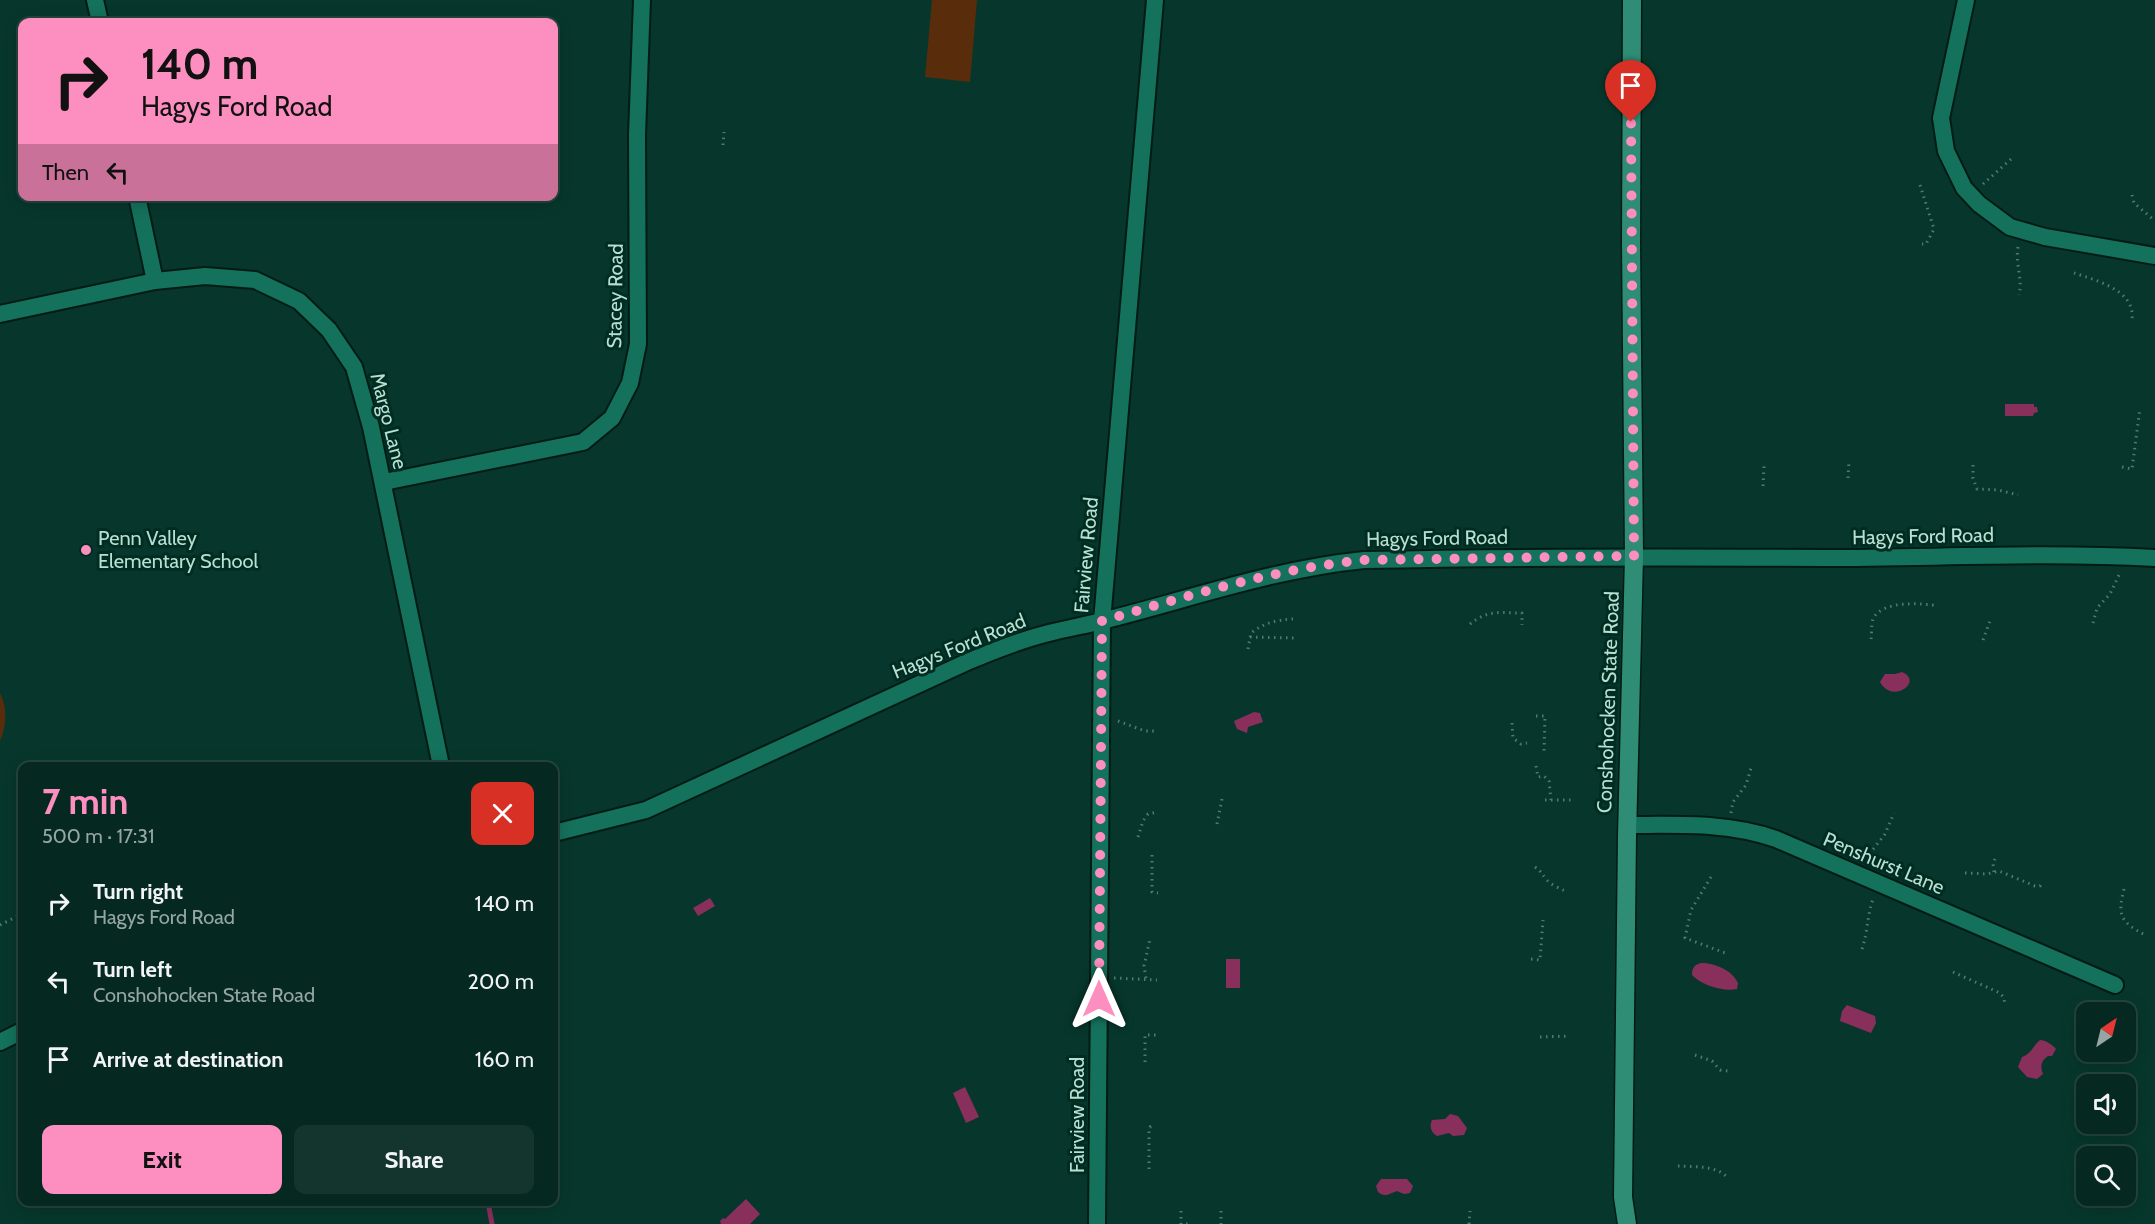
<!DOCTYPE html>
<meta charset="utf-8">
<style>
body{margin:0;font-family:Cabin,sans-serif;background:#13352e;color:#f1f3f6;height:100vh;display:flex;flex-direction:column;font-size:22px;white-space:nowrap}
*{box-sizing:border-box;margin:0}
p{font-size:20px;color:#97a6a5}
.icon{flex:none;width:33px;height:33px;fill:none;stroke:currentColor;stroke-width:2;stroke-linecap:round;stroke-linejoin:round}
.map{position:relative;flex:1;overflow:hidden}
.side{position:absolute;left:18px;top:762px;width:540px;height:444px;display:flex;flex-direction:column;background:#052921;border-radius:12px;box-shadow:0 3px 15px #0003,0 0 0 2px #26453f}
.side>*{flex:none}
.top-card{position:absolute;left:18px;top:18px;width:540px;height:183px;border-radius:12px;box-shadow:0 3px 15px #0003,0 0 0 2px #26453f;background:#fd8ec0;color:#111;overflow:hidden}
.needle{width:39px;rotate:35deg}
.buttons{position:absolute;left:2076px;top:1002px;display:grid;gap:12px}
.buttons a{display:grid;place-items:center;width:60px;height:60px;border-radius:12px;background:#052921;box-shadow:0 3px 15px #0003,0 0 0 2px #26453f;font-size:30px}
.pin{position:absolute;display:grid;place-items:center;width:51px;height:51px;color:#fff;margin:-62px -26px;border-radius:50% 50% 50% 0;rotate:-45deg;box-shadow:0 0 6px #0007}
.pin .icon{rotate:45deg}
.me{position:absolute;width:66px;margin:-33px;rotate:0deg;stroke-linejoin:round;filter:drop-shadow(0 0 4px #0008)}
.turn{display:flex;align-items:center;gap:21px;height:126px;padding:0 24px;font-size:27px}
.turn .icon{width:78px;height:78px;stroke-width:2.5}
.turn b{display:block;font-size:42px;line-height:51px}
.then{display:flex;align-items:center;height:57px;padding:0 24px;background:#0003;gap:12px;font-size:22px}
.round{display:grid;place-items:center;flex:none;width:63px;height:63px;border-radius:12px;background:#13352e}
.headline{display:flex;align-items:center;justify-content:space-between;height:102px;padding:0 24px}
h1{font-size:36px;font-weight:800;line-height:45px;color:#fd8ec0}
.cta{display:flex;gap:12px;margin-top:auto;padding:12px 24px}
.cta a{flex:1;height:69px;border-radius:12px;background:#fd8ec0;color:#111;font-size:24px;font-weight:800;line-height:69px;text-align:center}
.cta a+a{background:#13352e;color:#f1f3f6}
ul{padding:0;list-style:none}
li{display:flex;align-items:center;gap:18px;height:78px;padding:0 24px}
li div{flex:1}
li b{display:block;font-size:22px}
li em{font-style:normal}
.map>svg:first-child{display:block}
</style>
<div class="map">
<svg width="2155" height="1224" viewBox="0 0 2155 1224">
<rect width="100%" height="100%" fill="#07372c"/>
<path fill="#592c0b" d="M932,0H977L970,82L925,77Z
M0,693C8,709 6,726 0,741Z"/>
<path fill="#892f5c" d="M2005,404H2034V407H2037L2038,412L2034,413L2033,416H2005Z
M1902,672C1924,681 1893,705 1880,682L1885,674H1895Z
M1254,712L1260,713L1263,722L1248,727L1247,733L1237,729L1234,721Z
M710,898L715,906L698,916L693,908Z
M1226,959H1240V988H1226Z
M1701,963C1715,963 1732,970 1738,983L1737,989C1723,992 1701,985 1692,975C1692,968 1694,965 1701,963Z
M1847,1005L1875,1016L1876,1023L1871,1033L1840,1021L1842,1011Z
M2040,1040C2045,1040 2053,1045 2056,1049L2052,1056H2048C2041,1061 2040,1066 2043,1074L2037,1079L2027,1077L2018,1067L2022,1057C2031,1054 2033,1046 2040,1040Z
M965,1087L979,1117L966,1123L953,1093Z
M1450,1114L1458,1116L1467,1128L1464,1135L1453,1136L1449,1133L1437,1136C1431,1132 1429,1127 1432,1120L1445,1119Z
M1381,1179H1407L1413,1186L1410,1193L1404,1194L1397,1191C1388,1194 1386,1198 1378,1192L1376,1186Z
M746,1199L760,1214L750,1224H721L720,1221L723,1218L725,1219Z"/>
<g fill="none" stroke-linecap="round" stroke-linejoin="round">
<path stroke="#892f5c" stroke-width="5" d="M488,1202L492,1224"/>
<defs>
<path id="minor" d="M95,0L100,22
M1966,0L1941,118L1946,151L1964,188L1979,204L2010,227L2045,237L2155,256
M137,196L155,281
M0,314L155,281L205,276L255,280L299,301L329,330L354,367L371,427L441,766
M384,482L583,442L612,418L630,383L638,344L637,135L642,0
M1627,825C1678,825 1727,822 1776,839L2115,985
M554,833L646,810L967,662C995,650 1023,639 1053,632C1069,628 1086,625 1102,621C1190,599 1274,569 1364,560C1517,557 1670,557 1823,558C1934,558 2044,552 2155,558
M0,1042L22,1031
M1097,1224L1102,621L1155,0"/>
<path id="major" d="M1627,1224L1623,1197L1627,836L1634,556L1631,242L1632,0"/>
</defs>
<use href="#minor" stroke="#021c15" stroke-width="20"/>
<use href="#major" stroke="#021c15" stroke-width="21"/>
<path stroke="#507c70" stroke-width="3" stroke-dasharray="1.5 4.5" stroke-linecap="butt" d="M723,145L724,132
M1983,184L2011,159
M1920,185L1934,229L1926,244H1922
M2132,195L2134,203L2155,221
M2018,247C2015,264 2023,279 2019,295
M2074,273C2095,280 2135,290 2132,318
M1973,465V478L1977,489L1998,490L2018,495
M2122,467L2132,469L2140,408
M1848,478L1849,461
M1763,486L1764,466
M2093,623L2097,608L2110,594L2120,573
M1470,624C1489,609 1500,613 1522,613V625
M1250,637L1294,638
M1871,639C1872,633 1871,625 1873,619C1882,600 1921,603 1938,606
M1983,640L1991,618
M1248,649L1251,633C1264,623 1276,620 1293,619
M1536,716H1545L1544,752
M1118,721L1145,731H1157
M1512,723L1513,738L1521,744L1527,743
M1536,766L1538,777L1544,776L1549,781L1551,800
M1545,800H1572
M1731,813L1733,802L1746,785L1752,765
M1217,824L1222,799
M1138,837L1143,821L1148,814L1157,812
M1152,855V892L1158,893
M1868,860L1871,852L1885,834L1894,813
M1535,867C1541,871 1542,874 1546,879C1551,885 1559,888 1565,891
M1994,872L1993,864L1996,856
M1965,873L1987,874L1999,871L2035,886H2040L2042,882
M1711,877L1691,910L1685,938L1728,954
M2124,889C2117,916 2121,922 2145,935
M0,925L22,914
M1862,949C1868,931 1867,916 1873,899
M1531,959L1540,960L1543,920
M1953,972L2000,993L2004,998L2005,1006
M1114,978L1157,980
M1146,978L1144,966L1150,939
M1540,1037L1570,1036
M1695,1055L1712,1061L1720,1070L1728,1071
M1145,1062V1035H1156
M1678,1166C1694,1167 1715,1165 1727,1177
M1149,1169V1130L1150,1127L1155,1125
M1181,1211V1224H1189
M1221,1211V1224
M1469,1224L1470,1211"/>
<use href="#minor" stroke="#14715c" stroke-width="16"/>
<use href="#major" stroke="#2f8c75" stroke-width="18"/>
</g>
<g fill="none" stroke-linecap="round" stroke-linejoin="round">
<path stroke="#fd8ec0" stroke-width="10" stroke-dasharray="0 18" d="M1099,999L1102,621C1188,596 1274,569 1364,560L1634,556L1631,122"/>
</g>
<circle fill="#fd8ec0" stroke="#002d22" stroke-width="2" cx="86" cy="550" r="6"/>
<g text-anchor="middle" stroke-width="6" stroke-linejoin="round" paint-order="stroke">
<g font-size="20" fill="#b8dfd2" stroke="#002d22">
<text transform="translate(615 296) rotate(-89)" y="7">Stacey Road</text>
<text transform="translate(389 421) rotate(76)" y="7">Margo Lane</text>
<text transform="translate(1923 536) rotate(-1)" y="7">Hagys Ford Road</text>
<text transform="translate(1437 538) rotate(-1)" y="7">Hagys Ford Road</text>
<text transform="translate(1086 555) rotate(-85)" y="7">Fairview Road</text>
<text transform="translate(959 646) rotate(-22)" y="7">Hagys Ford Road</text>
<text transform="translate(1608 702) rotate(-88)" y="7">Conshohocken State Road</text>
<text transform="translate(1884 863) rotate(23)" y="7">Penshurst Lane</text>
<text transform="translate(1077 1115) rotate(-90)" y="7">Fairview Road</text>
</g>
<g font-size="20" fill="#b8dfd2" stroke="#002d22" text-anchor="start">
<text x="98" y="545">Penn Valley<tspan x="98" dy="23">Elementary School</tspan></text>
</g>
</g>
</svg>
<div class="buttons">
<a><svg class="needle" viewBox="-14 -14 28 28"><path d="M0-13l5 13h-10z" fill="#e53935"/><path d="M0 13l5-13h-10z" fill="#97a6a5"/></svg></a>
<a><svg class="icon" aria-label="sound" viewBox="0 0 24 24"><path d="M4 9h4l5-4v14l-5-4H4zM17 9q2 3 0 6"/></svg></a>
<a><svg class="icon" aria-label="search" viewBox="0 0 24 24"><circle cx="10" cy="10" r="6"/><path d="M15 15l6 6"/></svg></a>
</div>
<div class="pin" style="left:1631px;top:122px;background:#d93025"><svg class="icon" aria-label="arrive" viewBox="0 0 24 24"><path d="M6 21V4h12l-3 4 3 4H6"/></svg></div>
<svg class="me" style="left:1099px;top:999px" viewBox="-20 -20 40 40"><path d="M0-17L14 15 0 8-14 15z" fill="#fd8ec0" stroke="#fff" stroke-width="4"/></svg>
<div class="top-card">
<div class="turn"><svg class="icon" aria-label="right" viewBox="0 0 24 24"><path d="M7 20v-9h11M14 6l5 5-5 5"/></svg><div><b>140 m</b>Hagys Ford Road</div></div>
<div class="then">Then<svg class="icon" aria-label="left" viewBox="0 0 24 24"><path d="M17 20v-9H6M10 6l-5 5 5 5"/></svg></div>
</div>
<section class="side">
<div class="headline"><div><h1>7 min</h1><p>500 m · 17:31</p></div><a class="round" style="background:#d93025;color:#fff"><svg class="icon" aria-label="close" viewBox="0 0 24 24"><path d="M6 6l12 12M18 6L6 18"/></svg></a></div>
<ul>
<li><svg class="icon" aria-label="right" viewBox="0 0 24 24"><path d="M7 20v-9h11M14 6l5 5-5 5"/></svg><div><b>Turn right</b><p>Hagys Ford Road</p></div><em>140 m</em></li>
<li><svg class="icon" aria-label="left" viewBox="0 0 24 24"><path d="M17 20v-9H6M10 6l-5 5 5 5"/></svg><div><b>Turn left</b><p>Conshohocken State Road</p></div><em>200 m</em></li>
<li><svg class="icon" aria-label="arrive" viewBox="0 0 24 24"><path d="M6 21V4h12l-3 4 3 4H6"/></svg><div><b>Arrive at destination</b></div><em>160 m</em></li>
</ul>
<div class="cta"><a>Exit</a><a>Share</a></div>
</section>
</div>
